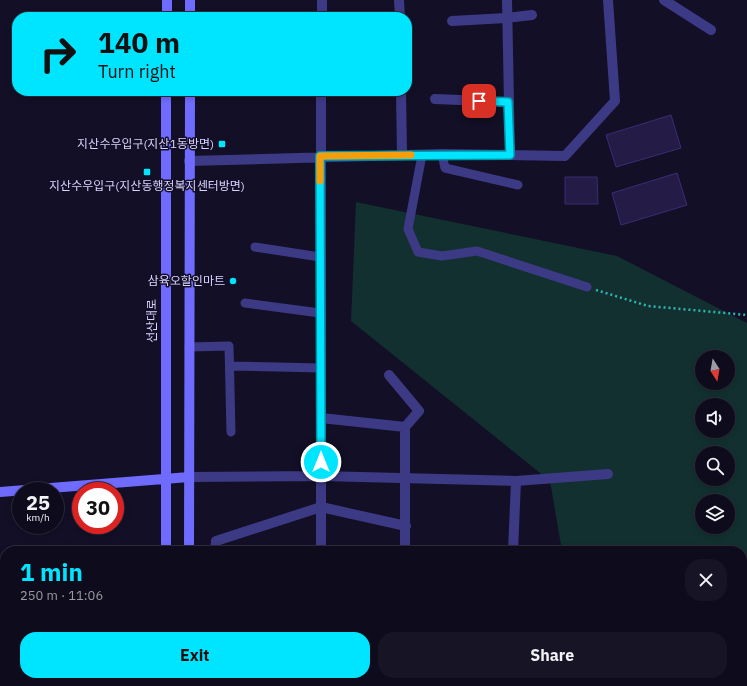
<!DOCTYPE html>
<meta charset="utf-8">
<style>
body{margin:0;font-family:"IBM Plex Sans","Noto Sans KR",sans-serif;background:#171425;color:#f1f3f6;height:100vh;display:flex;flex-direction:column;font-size:15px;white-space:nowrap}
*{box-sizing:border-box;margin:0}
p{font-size:13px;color:#9b9ba3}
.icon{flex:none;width:22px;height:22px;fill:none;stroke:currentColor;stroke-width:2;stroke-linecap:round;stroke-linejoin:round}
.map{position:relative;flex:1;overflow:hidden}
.panel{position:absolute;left:0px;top:546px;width:747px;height:140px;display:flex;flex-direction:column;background:#0e0b1c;border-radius:16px 16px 0 0;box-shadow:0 2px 6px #0003,0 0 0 1px #2e2b3b}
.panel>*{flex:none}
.hud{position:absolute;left:12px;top:12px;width:400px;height:84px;border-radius:16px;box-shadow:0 2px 6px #0003,0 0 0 1px #2e2b3b;background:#00e5ff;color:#111;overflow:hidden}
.needle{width:26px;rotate:169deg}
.controls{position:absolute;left:695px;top:350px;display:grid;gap:8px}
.controls a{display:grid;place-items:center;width:40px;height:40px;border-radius:50%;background:#0e0b1c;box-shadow:0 2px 6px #0003,0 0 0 1px #2e2b3b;font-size:20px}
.speed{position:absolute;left:12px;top:482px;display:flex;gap:8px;font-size:20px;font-weight:700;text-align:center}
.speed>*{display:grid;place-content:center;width:52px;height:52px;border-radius:50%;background:#0e0b1c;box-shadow:0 2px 6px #0003,0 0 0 1px #2e2b3b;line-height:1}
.speed small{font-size:10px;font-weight:400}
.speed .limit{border:6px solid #d22;background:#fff;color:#111}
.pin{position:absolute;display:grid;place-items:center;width:34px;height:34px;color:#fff;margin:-17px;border-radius:8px;box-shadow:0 2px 6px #0006}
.me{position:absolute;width:44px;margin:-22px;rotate:0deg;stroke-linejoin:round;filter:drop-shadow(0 0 3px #0008)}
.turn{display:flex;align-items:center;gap:14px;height:84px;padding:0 20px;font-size:18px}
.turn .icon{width:52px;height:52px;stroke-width:2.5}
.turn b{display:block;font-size:28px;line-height:34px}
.round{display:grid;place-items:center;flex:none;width:42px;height:42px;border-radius:16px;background:#171425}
.summary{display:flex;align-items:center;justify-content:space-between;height:68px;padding:0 20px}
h1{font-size:24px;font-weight:700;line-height:30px;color:#00e5ff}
.cta{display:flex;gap:8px;margin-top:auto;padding:8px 20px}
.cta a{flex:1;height:46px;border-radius:16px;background:#00e5ff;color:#111;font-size:16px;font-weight:700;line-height:46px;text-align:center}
.cta a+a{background:#171425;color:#f1f3f6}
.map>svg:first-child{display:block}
</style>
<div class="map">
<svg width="747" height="686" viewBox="0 0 747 686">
<rect width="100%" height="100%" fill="#130f26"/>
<path fill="#12302f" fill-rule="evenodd" d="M356,202L617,256L747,323V686H586L585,681H742V551H562L550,481L351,321ZM702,357H728V383H702ZM702,405H728V431H702ZM702,453H728V479H702ZM702,501H728V527H702Z"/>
<path fill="#241b47" stroke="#3b2d73" d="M671,115L681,148L616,167L606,135Z
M677,173L687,205L621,225L612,193Z
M565,177H597L598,204H565Z"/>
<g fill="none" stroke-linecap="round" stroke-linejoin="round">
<path stroke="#2fb8b0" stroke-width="2.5" stroke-dasharray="2 3" stroke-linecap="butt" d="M596,290L648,306L747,315"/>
<path stroke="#3d3a85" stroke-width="9" d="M442,154L445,168L518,185
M422,155L408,229L418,252L442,256L477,251L587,287
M255,247L320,257
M245,303L320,313
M189,347L229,346L231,432
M230,366L321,368"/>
<path stroke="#3d3a85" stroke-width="10" d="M399,0L400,17
M507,0L510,155
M664,0L711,30
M322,17V0
M452,21L506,18L532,15
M321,91V551
M401,91L402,155
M435,99L509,102
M189,161L442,154L565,156L615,101L608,0
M389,375L419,411L405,427V551
M321,418L405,427
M189,477L321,476L516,481L608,474
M215,551L216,541L321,507L406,526
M513,551L516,481
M248,681L263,686
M321,681V686
M408,681V686
M507,686V681
M621,686V681"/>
<path stroke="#6f6bff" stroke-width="10" d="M167,17V0
M190,17V0
M166,91V551
M0,492L189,477
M189,551L190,91
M167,681V686
M189,686V681"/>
</g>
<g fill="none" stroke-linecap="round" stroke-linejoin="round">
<defs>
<path id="route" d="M321,462L320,156L510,155L508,102L479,101"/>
</defs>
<use href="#route" stroke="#0095a6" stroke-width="10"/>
<use href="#route" stroke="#00e5ff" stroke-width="7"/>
<path stroke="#f59e0b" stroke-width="7" d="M320,181V156L411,155"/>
</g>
<g fill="#00e5ff" stroke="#130f26" stroke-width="1.5">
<rect x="218" y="140" width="8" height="8" rx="2"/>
<rect x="143" y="168" width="8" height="8" rx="2"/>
<circle cx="233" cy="281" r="4"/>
</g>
<g text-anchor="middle" stroke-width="3" stroke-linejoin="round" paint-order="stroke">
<g font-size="12" fill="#d9d4ff" stroke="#130f26" text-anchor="end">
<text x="214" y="148">지산수우입구(지산1동방면)</text>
<text x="147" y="190" text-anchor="middle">지산수우입구(지산동행정복지센터방면)</text>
<text x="225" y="285">삼육오할인마트</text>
</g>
<g font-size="12" fill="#d9d4ff" stroke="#130f26">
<text transform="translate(152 321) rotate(-90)" y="4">선산대로</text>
</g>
</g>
</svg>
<div class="controls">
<a><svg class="needle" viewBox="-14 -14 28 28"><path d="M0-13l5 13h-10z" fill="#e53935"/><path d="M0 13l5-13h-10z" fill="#9b9ba3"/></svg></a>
<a><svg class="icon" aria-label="sound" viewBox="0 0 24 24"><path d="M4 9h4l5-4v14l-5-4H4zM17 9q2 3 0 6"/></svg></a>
<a><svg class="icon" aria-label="search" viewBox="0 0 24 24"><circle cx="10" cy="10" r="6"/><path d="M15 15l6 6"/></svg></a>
<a><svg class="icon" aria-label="layers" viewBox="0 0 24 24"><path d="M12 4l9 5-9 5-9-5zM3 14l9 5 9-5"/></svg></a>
</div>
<div class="speed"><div>25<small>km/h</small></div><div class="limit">30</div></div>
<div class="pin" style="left:479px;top:101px;background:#d93025"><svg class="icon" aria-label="arrive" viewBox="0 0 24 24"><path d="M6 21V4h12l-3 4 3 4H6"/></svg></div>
<svg class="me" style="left:321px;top:462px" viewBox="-20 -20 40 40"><circle r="17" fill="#00e5ff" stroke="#fff" stroke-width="3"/><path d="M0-11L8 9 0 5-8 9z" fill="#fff"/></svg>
<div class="hud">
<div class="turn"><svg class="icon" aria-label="right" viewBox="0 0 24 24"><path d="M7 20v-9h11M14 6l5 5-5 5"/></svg><div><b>140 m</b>Turn right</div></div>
</div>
<section class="panel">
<div class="summary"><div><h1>1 min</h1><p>250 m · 11:06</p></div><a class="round"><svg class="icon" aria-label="close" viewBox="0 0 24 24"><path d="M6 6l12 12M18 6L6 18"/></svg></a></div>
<div class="cta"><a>Exit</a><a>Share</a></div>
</section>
</div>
